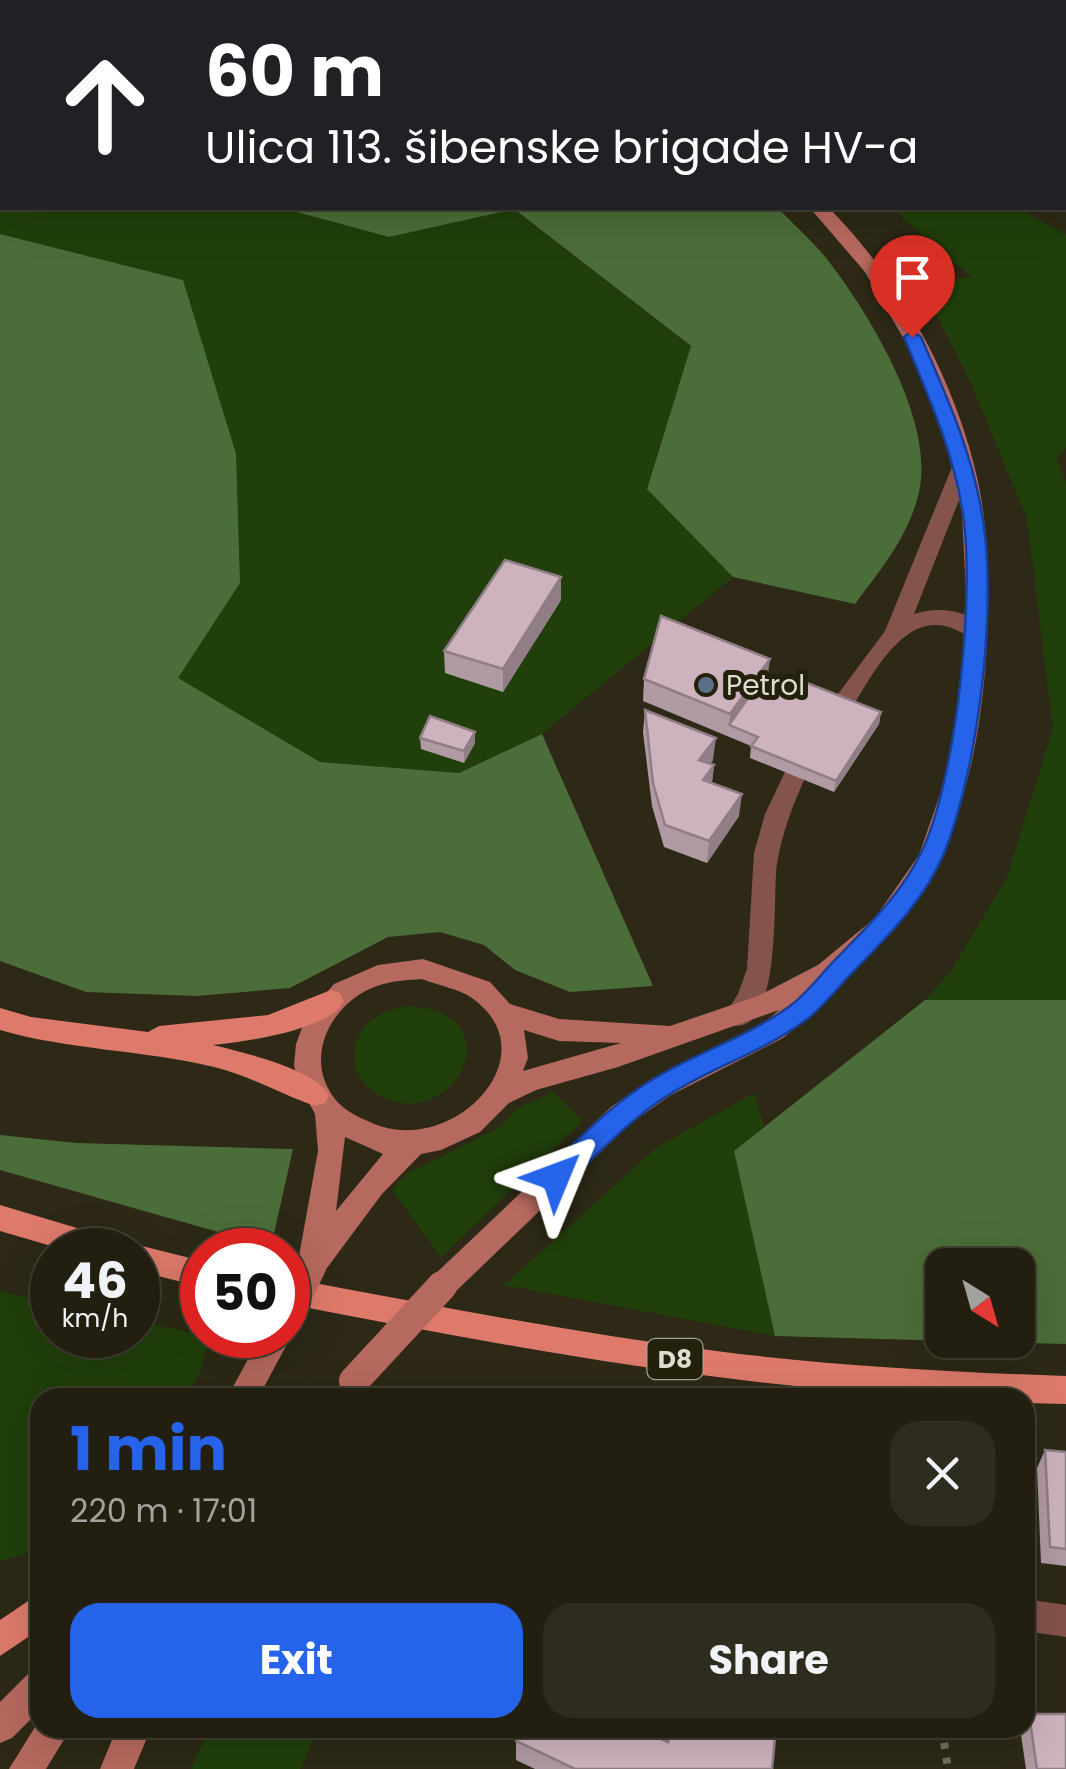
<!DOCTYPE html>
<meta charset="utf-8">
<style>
body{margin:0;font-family:Poppins,sans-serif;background:#2e2c1e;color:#f1f3f6;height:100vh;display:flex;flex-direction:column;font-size:38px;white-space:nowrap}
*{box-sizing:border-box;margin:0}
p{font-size:32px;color:#a2a29f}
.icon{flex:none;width:55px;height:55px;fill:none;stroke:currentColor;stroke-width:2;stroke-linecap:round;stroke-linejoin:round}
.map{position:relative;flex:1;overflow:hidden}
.details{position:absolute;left:30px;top:1388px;width:1005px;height:350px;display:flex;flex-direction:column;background:#221f10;border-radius:30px;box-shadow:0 10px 40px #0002,0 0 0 2px #3f3d30}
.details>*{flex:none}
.top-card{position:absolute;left:0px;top:0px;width:1068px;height:210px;box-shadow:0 10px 40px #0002,0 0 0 2px #3f3d30;background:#202124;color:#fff;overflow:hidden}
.needle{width:65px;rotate:143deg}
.buttons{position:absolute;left:925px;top:1248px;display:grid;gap:20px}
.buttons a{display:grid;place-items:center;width:110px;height:110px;border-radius:20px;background:#221f10;box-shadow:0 10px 40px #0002,0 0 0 2px #3f3d30;font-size:50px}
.speed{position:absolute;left:30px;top:1228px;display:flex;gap:20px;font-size:50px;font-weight:700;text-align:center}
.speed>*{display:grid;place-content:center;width:130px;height:130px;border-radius:50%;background:#221f10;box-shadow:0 10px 40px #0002,0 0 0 2px #3f3d30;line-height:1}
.speed small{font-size:25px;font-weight:400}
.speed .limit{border:15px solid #d22;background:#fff;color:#111}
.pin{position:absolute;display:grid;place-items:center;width:85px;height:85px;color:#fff;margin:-102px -42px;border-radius:50% 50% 50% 0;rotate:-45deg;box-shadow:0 0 10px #0007}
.pin .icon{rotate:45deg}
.me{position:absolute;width:110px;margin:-55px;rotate:46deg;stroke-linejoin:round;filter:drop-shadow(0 0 8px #0008)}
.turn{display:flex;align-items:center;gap:35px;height:210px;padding:0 40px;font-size:45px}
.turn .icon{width:130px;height:130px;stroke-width:2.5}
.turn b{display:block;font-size:70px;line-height:85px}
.round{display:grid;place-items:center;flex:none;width:105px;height:105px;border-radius:30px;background:#2e2c1e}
.head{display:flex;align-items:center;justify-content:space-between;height:170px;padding:0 40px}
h1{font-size:60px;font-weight:700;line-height:75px;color:#2563eb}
.cta{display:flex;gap:20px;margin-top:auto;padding:20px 40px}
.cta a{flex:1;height:115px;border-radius:30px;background:#2563eb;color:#fff;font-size:40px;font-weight:700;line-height:115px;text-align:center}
.cta a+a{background:#2e2c1e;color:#f1f3f6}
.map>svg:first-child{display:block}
</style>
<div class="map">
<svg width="1066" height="1769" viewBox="0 0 1066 1769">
<rect width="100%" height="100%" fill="#2d2916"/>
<path fill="#203f0a" d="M0,158L2,208H282L389,237L513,209L691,347L647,488L733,577L542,734L459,773L320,762L177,678L183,280L0,234Z
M892,208H1017L1066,234V448L1056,458L1066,482V1000H925L951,971L1007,877L1053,728L1027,519L971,383L918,278H973Z
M407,1006C522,1012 449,1142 374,1092C348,1075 348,1039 372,1020C382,1012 395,1009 407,1006Z
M553,1092L583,1121L441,1257L392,1190L406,1174L495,1130L518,1108Z
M754,1093L764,1126L734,1151L775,1336L504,1285L656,1148Z
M0,1291L52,1303V1335H138V1321L210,1337L198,1378L181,1397L40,1398V1550L0,1561Z
M210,1728H319L300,1769H191Z"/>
<path fill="#4b6d39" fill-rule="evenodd" d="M282,208H778C795,226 815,243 830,263C871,317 935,422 919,492C909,536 881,569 855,604L733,577L647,489L691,346L514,209L389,237Z
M0,234L183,280L236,454L240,583L178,678L320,762L459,773L542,734L653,986L570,992L515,970L484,945L440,932L388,937L290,988L196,996L86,992L0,961Z
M925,1000H1066V1344L775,1336L734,1151ZM1018,1265V1340H942V1265Z
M0,1135L76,1143L293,1149L271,1247L0,1170Z"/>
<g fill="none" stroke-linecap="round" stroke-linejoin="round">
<path stroke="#716e5d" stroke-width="8" stroke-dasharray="6 9" stroke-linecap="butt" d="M942,1728L948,1769"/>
<path fill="#84534b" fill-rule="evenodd" d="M962,460L972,467L914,614C938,606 969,609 986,630L975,638C962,634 951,625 937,625C896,623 867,685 848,714H832L828,708L832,702L885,631L952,467Z
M794,767L806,776C793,804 782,833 777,864C772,892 784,1043 728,1024L724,1016L738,994L747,969L754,853L765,814L786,770Z"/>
<path fill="#84534b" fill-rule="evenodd" d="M597,0H627L628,2H599Z
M1065,124H1066V135H1065Z
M1025,1599L1066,1605V1637L1025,1631Z"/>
<path fill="#b6695e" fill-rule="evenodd" d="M828,0H859L860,2H830Z
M1065,44H1066V54H1065Z
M0,72L2,73V83H0Z
M810,208H829C900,280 954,377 977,477C990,535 990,597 986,658C977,785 944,904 835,981L838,987L834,994L783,1038L671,1095L631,1123L452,1295L442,1299L432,1295L427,1286L432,1277L611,1107L651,1079L765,1022L779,1010L618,1067L536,1090L509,1103L480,1132L441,1150L421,1154L382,1194L321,1276L311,1280L301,1276L297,1267L318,1151L315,1114L299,1085L294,1065L296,1044L306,1017L334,984L378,965L423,959L490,982L510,1004L559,1019L670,1026L758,996L818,965L875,918L919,855L945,780L961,687L966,593L962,513L944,433L909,348L865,272ZM422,979C437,985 459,989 472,998C553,1056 450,1160 370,1122C353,1115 338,1107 329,1090C306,1049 336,1000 377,986C391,981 407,980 422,979ZM524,1030L559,1041L621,1043L523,1071L528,1058ZM345,1137L383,1154L336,1211Z
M288,1325L292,1335L258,1398H227L261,1335H288Z
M40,1669V1710L12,1738L0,1743V1702L28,1674Z
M40,1719V1728H71L46,1769H9Z
M117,1728H151L134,1769H100Z"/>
<path fill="#dd7a6b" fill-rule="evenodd" d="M331,990L340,993L344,1001C330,1030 244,1042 213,1045C241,1052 316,1069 329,1095L325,1103L315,1106C280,1094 251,1076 214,1067C143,1050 69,1050 0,1030V1008L31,1017L148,1032L159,1026L268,1015Z
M0,1205L107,1237L117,1241L121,1250H65L0,1231Z
M138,1245L202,1261V1287L138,1271V1250H127Z
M288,1278C433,1305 578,1334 724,1352C837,1366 952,1372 1066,1376V1404L1025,1403V1398C775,1398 533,1351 288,1304Z
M40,1593V1629L0,1656V1620Z"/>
<path stroke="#b6695e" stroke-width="30" d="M288,1314L311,1267
M354,1381L442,1286"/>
</g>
<path fill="#b09aa3" d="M225,0H273L272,2H225Z
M283,0H328L327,2H284Z
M342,0H416L415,2H342Z
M992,0H1016L1015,2H1003Z
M1038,0H1066V18L1065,2H1037Z
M561,600L503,692L445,673L444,651Z
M644,679H768L791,688L881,712L879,724L834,792L750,758L751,746L643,701Z
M645,710L713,760L710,764L714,765L712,783L739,816L707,863L664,847L652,806L643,732Z
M420,738L475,743L464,763L421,749Z
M1045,1450L1066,1452V1566L1041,1563L1037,1468Z
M1029,1714L1066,1769H1026L1020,1728H1025V1721Z
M516,1741L668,1742L772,1769H535L516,1760Z"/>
<path fill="#907d85" d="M561,577V600L503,692V669Z
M770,659L767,682L729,725L730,714Z
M881,712L879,724L834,792L836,781Z
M475,732V743L464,763V751Z
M716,738L713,760L697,782L699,760Z
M714,765L711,788L703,780Z
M742,794L739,816L707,863L709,841Z"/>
<path fill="#cdb3be" stroke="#907d85" stroke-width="2.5" d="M459,0H485L484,2H458Z
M518,0H543L542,2H517Z
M578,0H604L603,2H578Z
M616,0H641L640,2H615Z
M505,560L561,577L503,669L444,651Z
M661,616L770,659L730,714L644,679Z
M763,677L791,688L797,679L881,712L836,781L751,746L758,737L729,725Z
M645,710L716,738L699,760L714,765L703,780L742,794L709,841L665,825L653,783Z
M430,716L475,732L464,751L420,738Z
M1045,1450L1066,1452V1549L1050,1547Z
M1029,1714H1066V1769H1037Z
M522,1728H635L668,1742L672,1728H776L772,1769H575L516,1741Z"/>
<path fill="#2563eb" stroke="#184099" stroke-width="2.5" d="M912,331L921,337C945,393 970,447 981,508C999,600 979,764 945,851C925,901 885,939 849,976C835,991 822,1008 806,1020C763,1052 712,1067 667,1096C629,1120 598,1154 565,1185L556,1188L547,1185L543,1177L547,1169C580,1138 611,1105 650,1081C695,1053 746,1038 790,1006C806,994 819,977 832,963C866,928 901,895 922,851C957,776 976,591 962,508C952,448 927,393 904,337Z"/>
<circle fill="#5c6f8a" stroke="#23200c" stroke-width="4" cx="706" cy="685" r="10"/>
<g text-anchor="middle" stroke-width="10" stroke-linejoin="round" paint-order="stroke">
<rect fill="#23200c" stroke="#a7a496" stroke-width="2.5" x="647.5" y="1339" width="55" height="40" rx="8"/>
<g font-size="25" font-weight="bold" fill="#dfddd1">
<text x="675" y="1368">D8</text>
</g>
<g font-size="28" fill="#dfddd1" stroke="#23200c" text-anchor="start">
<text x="726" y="695">Petrol</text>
</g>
</g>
</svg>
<div class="buttons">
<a><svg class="needle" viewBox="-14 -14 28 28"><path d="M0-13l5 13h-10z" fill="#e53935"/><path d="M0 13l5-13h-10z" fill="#a2a29f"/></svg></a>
</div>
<div class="speed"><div>46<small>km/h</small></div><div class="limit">50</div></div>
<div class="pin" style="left:912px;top:337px;background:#d93025"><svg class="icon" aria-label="arrive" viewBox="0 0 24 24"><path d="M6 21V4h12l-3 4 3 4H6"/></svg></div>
<svg class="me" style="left:556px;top:1177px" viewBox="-20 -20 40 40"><path d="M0-17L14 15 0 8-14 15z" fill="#2563eb" stroke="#fff" stroke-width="4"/></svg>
<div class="top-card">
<div class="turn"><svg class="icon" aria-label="ahead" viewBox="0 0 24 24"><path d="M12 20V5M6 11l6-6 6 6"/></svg><div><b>60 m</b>Ulica 113. šibenske brigade HV-a</div></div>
</div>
<section class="details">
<div class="head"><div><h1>1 min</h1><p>220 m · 17:01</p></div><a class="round"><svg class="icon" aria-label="close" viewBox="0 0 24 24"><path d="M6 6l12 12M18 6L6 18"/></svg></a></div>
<div class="cta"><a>Exit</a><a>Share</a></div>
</section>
</div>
